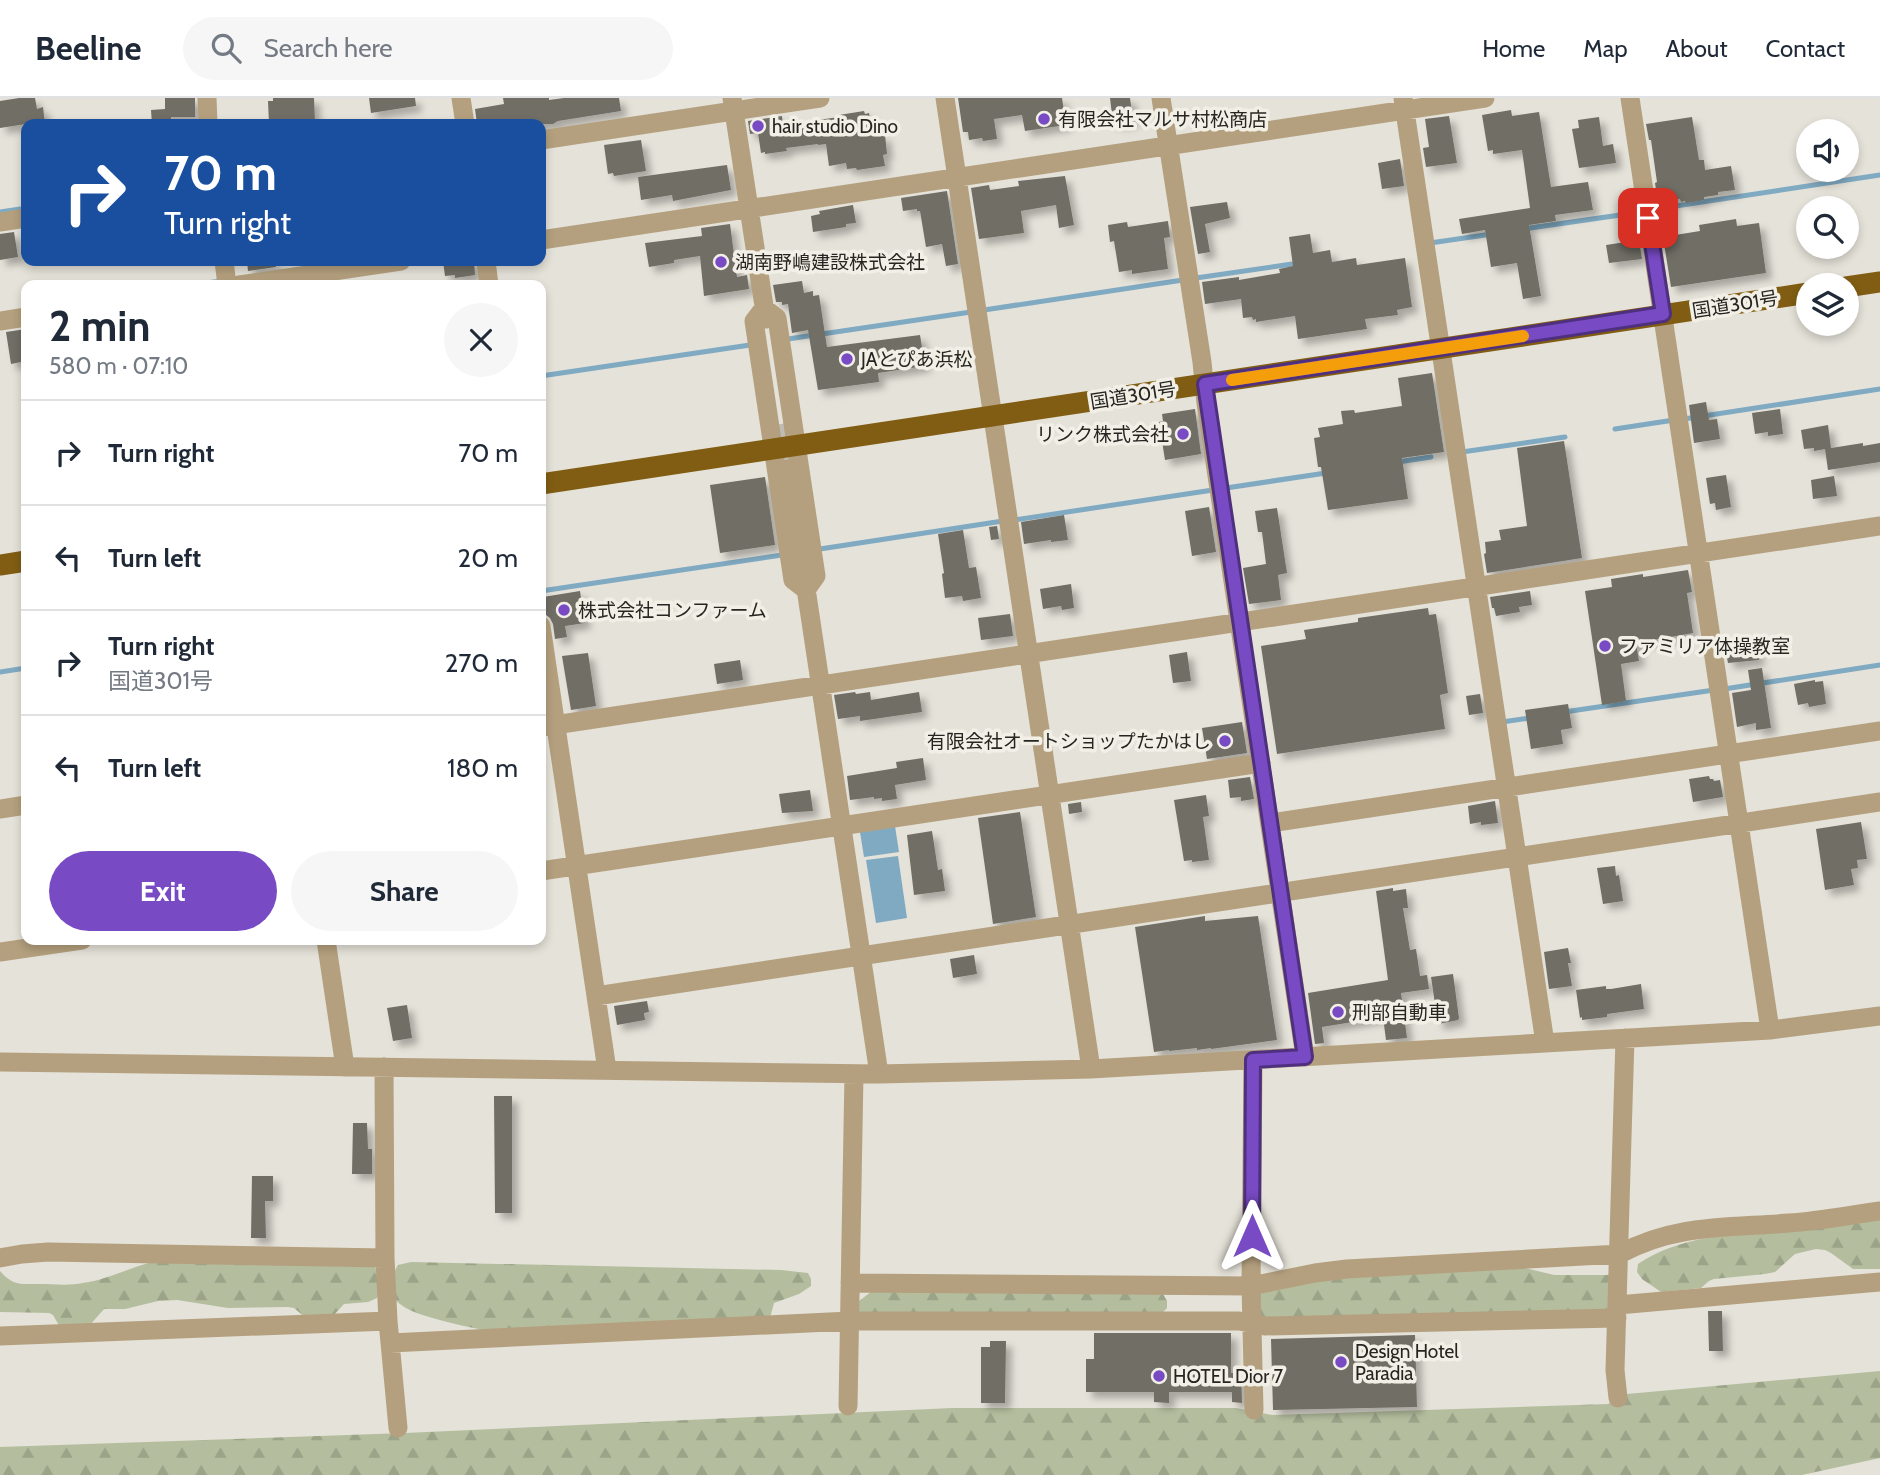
<!DOCTYPE html>
<meta charset="utf-8">
<style>
body{margin:0;font-family:Cabin,"Noto Sans JP",sans-serif;background:#f6f6f7;color:#1f2937;height:100vh;display:flex;flex-direction:column;font-size:26px;white-space:nowrap}
*{box-sizing:border-box;margin:0}
p{font-size:23px;color:#747a83}
.icon{flex:none;width:38px;height:38px;fill:none;stroke:currentColor;stroke-width:2;stroke-linecap:round;stroke-linejoin:round}
.map{position:relative;flex:1;overflow:hidden}
.sheet{position:absolute;left:21px;top:182px;width:525px;height:665px;display:flex;flex-direction:column;background:#fff;border-radius:14px;box-shadow:0 4px 10px #0003}
.sheet>*{flex:none}
.hud{position:absolute;left:21px;top:21px;width:525px;height:147px;border-radius:14px;box-shadow:0 4px 10px #0003;background:#1a4fa0;color:#fff;overflow:hidden}
.tools{position:absolute;left:1796px;top:21px;display:grid;gap:14px}
.tools a{display:grid;place-items:center;width:63px;height:63px;border-radius:50%;background:#fff;box-shadow:0 4px 10px #0003;font-size:35px}
.pin{position:absolute;display:grid;place-items:center;width:60px;height:60px;color:#fff;margin:-30px;border-radius:14px;box-shadow:0 4px 10px #0006}
.me{position:absolute;width:77px;margin:-38px;rotate:0deg;stroke-linejoin:round;filter:drop-shadow(0 0 5px #0008)}
.turn{display:flex;align-items:center;gap:24px;height:147px;padding:0 28px;font-size:32px}
.turn .icon{width:91px;height:91px;stroke-width:2.5}
.turn b{display:block;font-size:49px;line-height:60px}
.round{display:grid;place-items:center;flex:none;width:74px;height:74px;border-radius:37px;background:#f6f6f7}
.overview{display:flex;align-items:center;justify-content:space-between;height:119px;padding:0 28px}
h1{font-size:42px;font-weight:700;line-height:52px}
.cta{display:flex;gap:14px;margin-top:auto;padding:14px 28px}
.cta a{flex:1;height:80px;border-radius:42px;background:#784ac3;color:#fff;font-size:28px;font-weight:700;line-height:80px;text-align:center}
.cta a+a{background:#f6f6f7;color:#1f2937}
ul{padding:0;list-style:none}
li{display:flex;align-items:center;gap:21px;height:105px;padding:0 28px;border-top:2px solid #e0e1e3}
li div{flex:1}
li b{display:block;font-size:26px}
li em{font-style:normal}
header{display:flex;align-items:center;gap:42px;box-sizing:border-box;height:98px;padding:0 35px;background:#fff;border-bottom:2px solid #e0e1e3}
header strong{font-size:33px}
nav{display:flex;gap:38px;margin-inline-start:auto;font-size:24px}
.search{width:490px;height:63px;background:#f6f6f7;display:flex;align-items:center;gap:18px;box-sizing:border-box;padding:0 24px;border-radius:38px;color:#747a83;font-size:26px}
.map>svg:first-child{display:block}
</style>
<header>
<strong>Beeline</strong>
<div class="search"><svg class="icon" aria-label="search" viewBox="0 0 24 24"><circle cx="10" cy="10" r="6"/><path d="M15 15l6 6"/></svg>Search here</div>
<nav><a>Home</a><a>Map</a><a>About</a><a>Contact</a></nav>
</header>
<div class="map">
<svg width="1880" height="1377" viewBox="0 0 1880 1377">
<defs>
<pattern id="forest-firs" width="22" height="20" patternUnits="userSpaceOnUse" patternTransform="scale(1.75)"><rect width="22" height="20" fill="#b4be9e"/><path d="M5 1l3.5 6h-7zM16 11l3.5 6h-7z" fill="#9ba388"/></pattern>
<filter id="shadow"><feDropShadow dx="6" dy="6" stdDeviation="3.5" flood-color="#0004"/></filter>
</defs>
<rect width="100%" height="100%" fill="#e5e2d9"/>
<path fill="url(#forest-firs)" d="M1880,1119V1171H1853L1831,1155L1825,1152L1816,1151L1795,1156L1775,1174L1765,1176L1714,1181L1709,1183L1701,1190L1661,1194L1642,1181L1637,1174L1638,1166C1678,1139 1726,1137 1773,1132C1808,1128 1844,1123 1880,1119Z
M152,1164L375,1169C382,1180 383,1188 377,1200L368,1204L344,1206L332,1219L306,1220L294,1210L288,1209L228,1210L177,1202L158,1203L125,1211H104L89,1228L60,1229L53,1217L49,1215L0,1214V1173C13,1188 20,1186 39,1186C53,1186 69,1188 83,1185C106,1182 129,1170 152,1164Z
M411,1164L781,1172L808,1175L811,1181V1188L799,1196L774,1205L770,1220L490,1233C471,1230 454,1226 436,1221C407,1213 377,1203 398,1167Z
M1521,1169L1554,1177H1609L1614,1201L1606,1213L1270,1223L1258,1216V1198L1262,1193L1316,1182Z
M872,1193L1163,1196L1167,1203V1210L1161,1216H859L858,1204Z
M1880,1273V1360L1802,1377H0V1349L405,1335L952,1310H1236L1272,1317L1608,1306L1627,1296Z"/>
<path fill="#80aac2" d="M895,728L899,754L864,759L860,734Z
M898,758L907,820L876,825L866,762Z"/>
<g fill="none" stroke-linecap="round" stroke-linejoin="round">
<path stroke="#80aac2" stroke-width="5" d="M1656,111L1880,77
M0,114L20,111
M1523,131L1641,114
M1430,145L1492,136
M1196,180L1292,166
M190,187L222,183
M984,212L1183,182
M788,241L971,214
M541,278L750,247
M1684,321L1880,291
M1615,331L1674,322
M1462,354L1565,339
M1398,364L1431,359
M1226,390L1326,375
M1014,422L1213,392
M820,451L1003,423
M541,493L782,457
M0,574L26,570
M1724,591L1880,567
M1564,614L1714,592
M1502,624L1530,620"/>
</g>
<path fill="#706e65" filter="url(#shadow)" d="M19,0H35L37,11L43,9L45,26H26L0,30V3Z
M165,0H195V19H171V26H152L151,12L165,11Z
M273,0H314L315,25H269L268,3H273Z
M369,0H415L416,8L371,15Z
M503,0H549V2L564,0H619L621,13L558,23L553,26H477L475,11L504,6Z
M958,0H1062L1066,27L1025,33L1022,17L994,21L997,41L983,43L982,40L969,42L968,34H963Z
M1110,0H1130L1133,22H1130L1131,24L1113,25Z
M1511,12L1512,18L1539,14L1551,89L1588,84L1593,112L1555,117L1556,123L1529,127L1541,198L1523,201L1517,165L1491,169L1485,132L1462,136L1459,121L1530,110L1522,52L1493,56V52L1488,53L1482,17Z
M864,13L865,16L869,15L873,38L885,37L887,56L883,57L885,68L857,72L856,70L847,71L846,65L829,68L826,46L818,47V46L786,50L787,53L765,56V54L761,55L758,35L750,36L748,23L782,18L783,27L839,19V17Z
M1449,18L1457,65L1426,69L1423,50L1429,49L1425,21Z
M1599,19L1603,48L1613,46L1616,65L1579,70L1572,31L1579,30L1578,22Z
M1692,19L1699,62H1704L1705,72L1731,68L1735,92L1718,94V97L1704,99V102L1686,105L1685,103L1681,104L1680,101L1658,105L1655,85L1657,84L1651,42H1649L1646,26Z
M641,42L646,73L614,78L613,75L608,76L604,47Z
M1400,61L1404,88L1382,91L1378,65Z
M727,67L731,92L673,103L672,97L641,102L638,79Z
M1065,78L1074,127L1059,130L1056,107L1021,113L1024,135L979,141L971,90L989,87L990,92L1019,88L1018,83Z
M947,93L958,166L946,168L942,146L926,149L920,113H917V111L903,113L901,100Z
M1227,104L1230,120L1205,126L1210,154L1198,156L1190,109Z
M853,107L856,125L846,126V129L813,134L811,118L820,116L819,113Z
M1736,121L1737,128L1759,125L1766,175L1671,189L1663,139L1700,133L1699,127Z
M1168,123L1170,139L1164,140L1168,171L1132,176V172L1119,174L1114,143L1110,144L1108,127L1127,124L1128,129Z
M730,126L737,179L747,177L749,191L704,198L700,158L674,162V165L649,169L645,145L702,138L701,130Z
M14,134L18,159L0,162V136Z
M1310,136L1313,155L1330,152L1332,164L1356,160L1357,167L1405,160L1412,209L1397,212L1398,217L1365,221L1367,231L1298,241L1295,218L1256,224V221L1253,222L1252,219L1243,220L1241,201L1205,206L1202,184L1239,179V182L1280,175L1279,171L1293,168L1289,139Z
M1639,142L1642,161L1609,165L1606,147Z
M247,163H275L276,169L248,173Z
M443,163H474L475,177L455,180V177L445,178Z
M802,183L804,195L813,193V198L819,197L827,249L920,237L925,268L878,275L879,284L818,292L808,232L792,235L788,206L782,207V204H776L773,187Z
M26,231V263L11,266L6,234Z
M1432,275L1444,354L1402,360L1408,401L1328,412L1321,369H1318L1314,340L1320,339L1318,330L1343,326L1341,313L1354,312L1355,315L1402,308L1398,280Z
M1706,304L1709,322L1717,321L1720,341L1694,345L1689,307Z
M1195,311L1201,356L1165,362L1159,324L1163,323L1162,316Z
M1780,311L1783,336L1768,338V334L1755,336L1752,315Z
M1828,327L1831,350L1814,353V350L1804,351L1801,332Z
M1564,343L1582,460L1487,475L1484,456L1486,455L1485,444L1501,442L1499,432L1527,428L1517,350Z
M1863,345V348L1880,345V364L1828,372L1825,351Z
M1726,377L1731,409L1716,412L1715,405L1710,406L1706,380Z
M1834,378L1837,398L1813,401L1811,382Z
M765,379L775,447L720,455L710,387Z
M1209,409L1216,454L1192,458L1185,413Z
M1277,410L1287,475L1278,477L1281,502L1249,506L1243,470L1266,466L1262,434H1258L1255,413Z
M1064,417L1068,442L1051,444V442L1024,446L1021,424Z
M997,428L999,441L991,442L989,429Z
M963,432L969,470L976,469L981,500L963,503L962,498L945,500L942,476L944,475L938,436Z
M1688,472L1692,494L1687,495L1693,535L1636,545L1639,563L1621,566L1626,603L1602,607L1585,493L1612,489L1611,481L1643,476V479Z
M1071,486L1074,510L1062,512L1061,508L1043,511L1040,491Z
M580,493L585,525L565,528L567,539L555,541L553,526L550,520L546,517L543,499Z
M1530,493L1532,507L1519,509L1520,514L1496,518L1494,510H1492L1490,499Z
M1428,510L1429,517L1436,516L1448,595L1440,597L1445,631L1277,656L1261,548L1306,541L1304,532L1358,524V520Z
M1010,516L1013,538L981,542L978,520Z
M1755,539L1759,562L1728,565L1724,544Z
M1187,554L1191,583L1173,585L1169,557Z
M588,555L596,608L571,612L562,558Z
M740,562L743,582L717,586L714,566Z
M1762,570L1771,630L1756,632V625L1737,629L1732,595L1751,592L1748,572Z
M1815,582V584L1823,583L1826,606L1809,609L1808,605L1798,607L1794,586Z
M855,594L856,596L870,594L871,602L919,594L922,614L860,623V618L838,621L834,597Z
M1480,596L1483,615L1469,617L1466,598Z
M1568,606L1572,630L1561,632L1563,646L1531,651L1525,612Z
M1242,624L1247,655L1207,661L1202,630Z
M923,660L926,682L895,687L897,701L882,703V700L874,701V699L850,702L847,678L897,670L896,664Z
M1709,678L1710,681H1713L1714,683L1720,682L1723,699L1693,704L1689,681Z
M1250,679L1254,701L1241,703V699L1230,700L1228,682Z
M810,692L813,713L782,715L779,696Z
M1206,697L1209,718L1203,719L1209,762L1192,764V762L1184,763L1174,702Z
M1495,703L1498,725L1481,727V724L1470,726L1468,708Z
M1081,704L1082,714L1069,716L1068,706Z
M1020,714L1036,819L993,826L978,720Z
M1861,724L1867,761L1857,762L1858,770L1851,771L1854,787L1825,792L1816,731Z
M932,733L938,772L942,771L945,793L914,797L907,737Z
M1615,768L1616,778L1619,777L1623,803L1603,806L1597,770Z
M1393,790V793L1406,791L1408,810H1403L1410,852L1416,851L1420,878L1427,877L1429,891L1401,895L1407,940L1386,942L1383,919L1322,929L1324,945L1315,946L1308,895L1388,882L1376,793Z
M1205,818V823L1258,818L1277,942L1211,951V950L1197,952V950L1169,953V952L1154,954L1135,829Z
M1568,850L1571,865H1568L1572,888L1549,891L1544,854Z
M974,857L977,876L953,880L950,861Z
M1453,876L1459,920L1458,922L1438,926L1431,879Z
M1641,886L1644,911L1607,916V919L1582,922V919L1580,920L1576,892L1606,888V891H1611Z
M647,903L649,914L644,915L645,922L617,927L614,908Z
M407,907L412,940L393,943L387,910Z
M494,998H512V1115H495Z
M353,1025H367L368,1051H372V1076H352Z
M252,1078H273V1103H265L266,1140H251Z
M1708,1213H1722L1723,1253H1709Z
M1094,1235H1231V1275H1241L1242,1305L1232,1304V1294H1169V1305L1154,1304V1294H1086V1261H1094Z
M1415,1237L1417,1309L1273,1312L1271,1241Z
M990,1243H1006L1005,1305H981V1249H990Z"/>
<g fill="none" stroke-linecap="round" stroke-linejoin="round">
<path stroke="#bfbcb4" stroke-width="19" stroke-dasharray="19 10" stroke-linecap="butt" d="M781,326L788,371"/>
<path stroke="#b4a07e" stroke-width="19" d="M207,0L208,26
M461,0L465,26
M732,0L766,221
M945,0L1091,971
M1161,0L1202,264L1206,305L1305,959
M1403,0L1545,945
M1630,0L1770,932
M541,42L820,0
M0,124L26,120
M541,142L1485,0
M224,163L227,187
M486,163L489,187
M239,187L401,163
M764,210L777,220L816,478L806,492L793,482L754,223Z
M0,223L26,219
M788,371L879,976
M541,528L607,972
M541,629L1880,428
M0,711L26,707
M1270,725L1880,633
M541,773L1261,665
M326,842L345,969
M0,854L82,842
M596,898L1880,704
M1253,962L1251,1188L1254,1312
M0,964L879,976L1091,971L1770,932L1880,918
M384,969L385,1160L388,1223L398,1330
M0,1160L22,1156L48,1154L385,1160
M850,1185L1251,1188L1315,1175L1347,1171L1620,1156C1674,1126 1729,1130 1789,1125C1819,1123 1850,1117 1880,1113
M1618,1207L1880,1184
M0,1238L388,1223
M390,1245L850,1223H1239L1265,1228L1617,1220
M1618,1300L1615,1272L1625,940
M848,1308L854,976"/>
<path stroke="#805d12" stroke-width="21" d="M1846,189L1880,184
M541,386L1808,195
M0,467L26,463"/>
</g>
<g fill="none" stroke-linecap="round" stroke-linejoin="round">
<defs>
<path id="route" d="M1252,1138L1253,962L1305,959L1205,286L1663,216L1648,120"/>
</defs>
<use href="#route" stroke="#4e307f" stroke-width="18"/>
<use href="#route" stroke="#784ac3" stroke-width="12"/>
<path stroke="#f59e0b" stroke-width="12" d="M1232,282L1523,238"/>
</g>
<g fill="#784ac3" stroke="#f2f0e6" stroke-width="2.5">
<circle cx="1044" cy="21" r="7"/>
<circle cx="758" cy="28" r="7"/>
<circle cx="721" cy="164" r="7"/>
<circle cx="847" cy="261" r="7"/>
<circle cx="1183" cy="336" r="7"/>
<circle cx="564" cy="512" r="7"/>
<circle cx="1605" cy="548" r="7"/>
<circle cx="1225" cy="643" r="7"/>
<circle cx="1338" cy="914" r="7"/>
<circle cx="1341" cy="1264" r="7"/>
<circle cx="1159" cy="1278" r="7"/>
</g>
<g text-anchor="middle" stroke-width="7" stroke-linejoin="round" paint-order="stroke">
<g font-size="19" fill="#262521" stroke="#f2f0e6" text-anchor="start">
<text x="1058" y="28">有限会社マルサ村松商店</text>
<text x="772" y="35">hair studio Dino</text>
<text x="735" y="171">湖南野嶋建設株式会社</text>
<text x="861" y="268">JAとぴあ浜松</text>
<text x="1169" y="343" text-anchor="end">リンク株式会社</text>
<text x="578" y="519">株式会社コンファーム</text>
<text x="1619" y="555">ファミリア体操教室</text>
<text x="1211" y="650" text-anchor="end">有限会社オートショップたかはし</text>
<text x="1352" y="921">刑部自動車</text>
<text x="1355" y="1260">Design Hotel<tspan x="1355" dy="22">Paradia</tspan></text>
<text x="1173" y="1285">HOTEL Dior 7</text>
</g>
<g font-size="19" fill="#262521" stroke="#f2f0e6">
<text transform="translate(1735 206) rotate(-9)" y="7">国道301号</text>
<text transform="translate(1133 297) rotate(-9)" y="7">国道301号</text>
</g>
</g>
</svg>
<div class="tools">
<a><svg class="icon" aria-label="sound" viewBox="0 0 24 24"><path d="M4 9h4l5-4v14l-5-4H4zM17 9q2 3 0 6"/></svg></a>
<a><svg class="icon" aria-label="search" viewBox="0 0 24 24"><circle cx="10" cy="10" r="6"/><path d="M15 15l6 6"/></svg></a>
<a><svg class="icon" aria-label="layers" viewBox="0 0 24 24"><path d="M12 4l9 5-9 5-9-5zM3 14l9 5 9-5"/></svg></a>
</div>
<div class="pin" style="left:1648px;top:120px;background:#d93025"><svg class="icon" aria-label="arrive" viewBox="0 0 24 24"><path d="M6 21V4h12l-3 4 3 4H6"/></svg></div>
<svg class="me" style="left:1252px;top:1138px" viewBox="-20 -20 40 40"><path d="M0-17L14 15 0 8-14 15z" fill="#784ac3" stroke="#fff" stroke-width="4"/></svg>
<div class="hud">
<div class="turn"><svg class="icon" aria-label="right" viewBox="0 0 24 24"><path d="M7 20v-9h11M14 6l5 5-5 5"/></svg><div><b>70 m</b>Turn right</div></div>
</div>
<section class="sheet">
<div class="overview"><div><h1>2 min</h1><p>580 m · 07:10</p></div><a class="round"><svg class="icon" aria-label="close" viewBox="0 0 24 24"><path d="M6 6l12 12M18 6L6 18"/></svg></a></div>
<ul>
<li><svg class="icon" aria-label="right" viewBox="0 0 24 24"><path d="M7 20v-9h11M14 6l5 5-5 5"/></svg><div><b>Turn right</b></div><em>70 m</em></li>
<li><svg class="icon" aria-label="left" viewBox="0 0 24 24"><path d="M17 20v-9H6M10 6l-5 5 5 5"/></svg><div><b>Turn left</b></div><em>20 m</em></li>
<li><svg class="icon" aria-label="right" viewBox="0 0 24 24"><path d="M7 20v-9h11M14 6l5 5-5 5"/></svg><div><b>Turn right</b><p>国道301号</p></div><em>270 m</em></li>
<li><svg class="icon" aria-label="left" viewBox="0 0 24 24"><path d="M17 20v-9H6M10 6l-5 5 5 5"/></svg><div><b>Turn left</b></div><em>180 m</em></li>
</ul>
<div class="cta"><a>Exit</a><a>Share</a></div>
</section>
</div>
